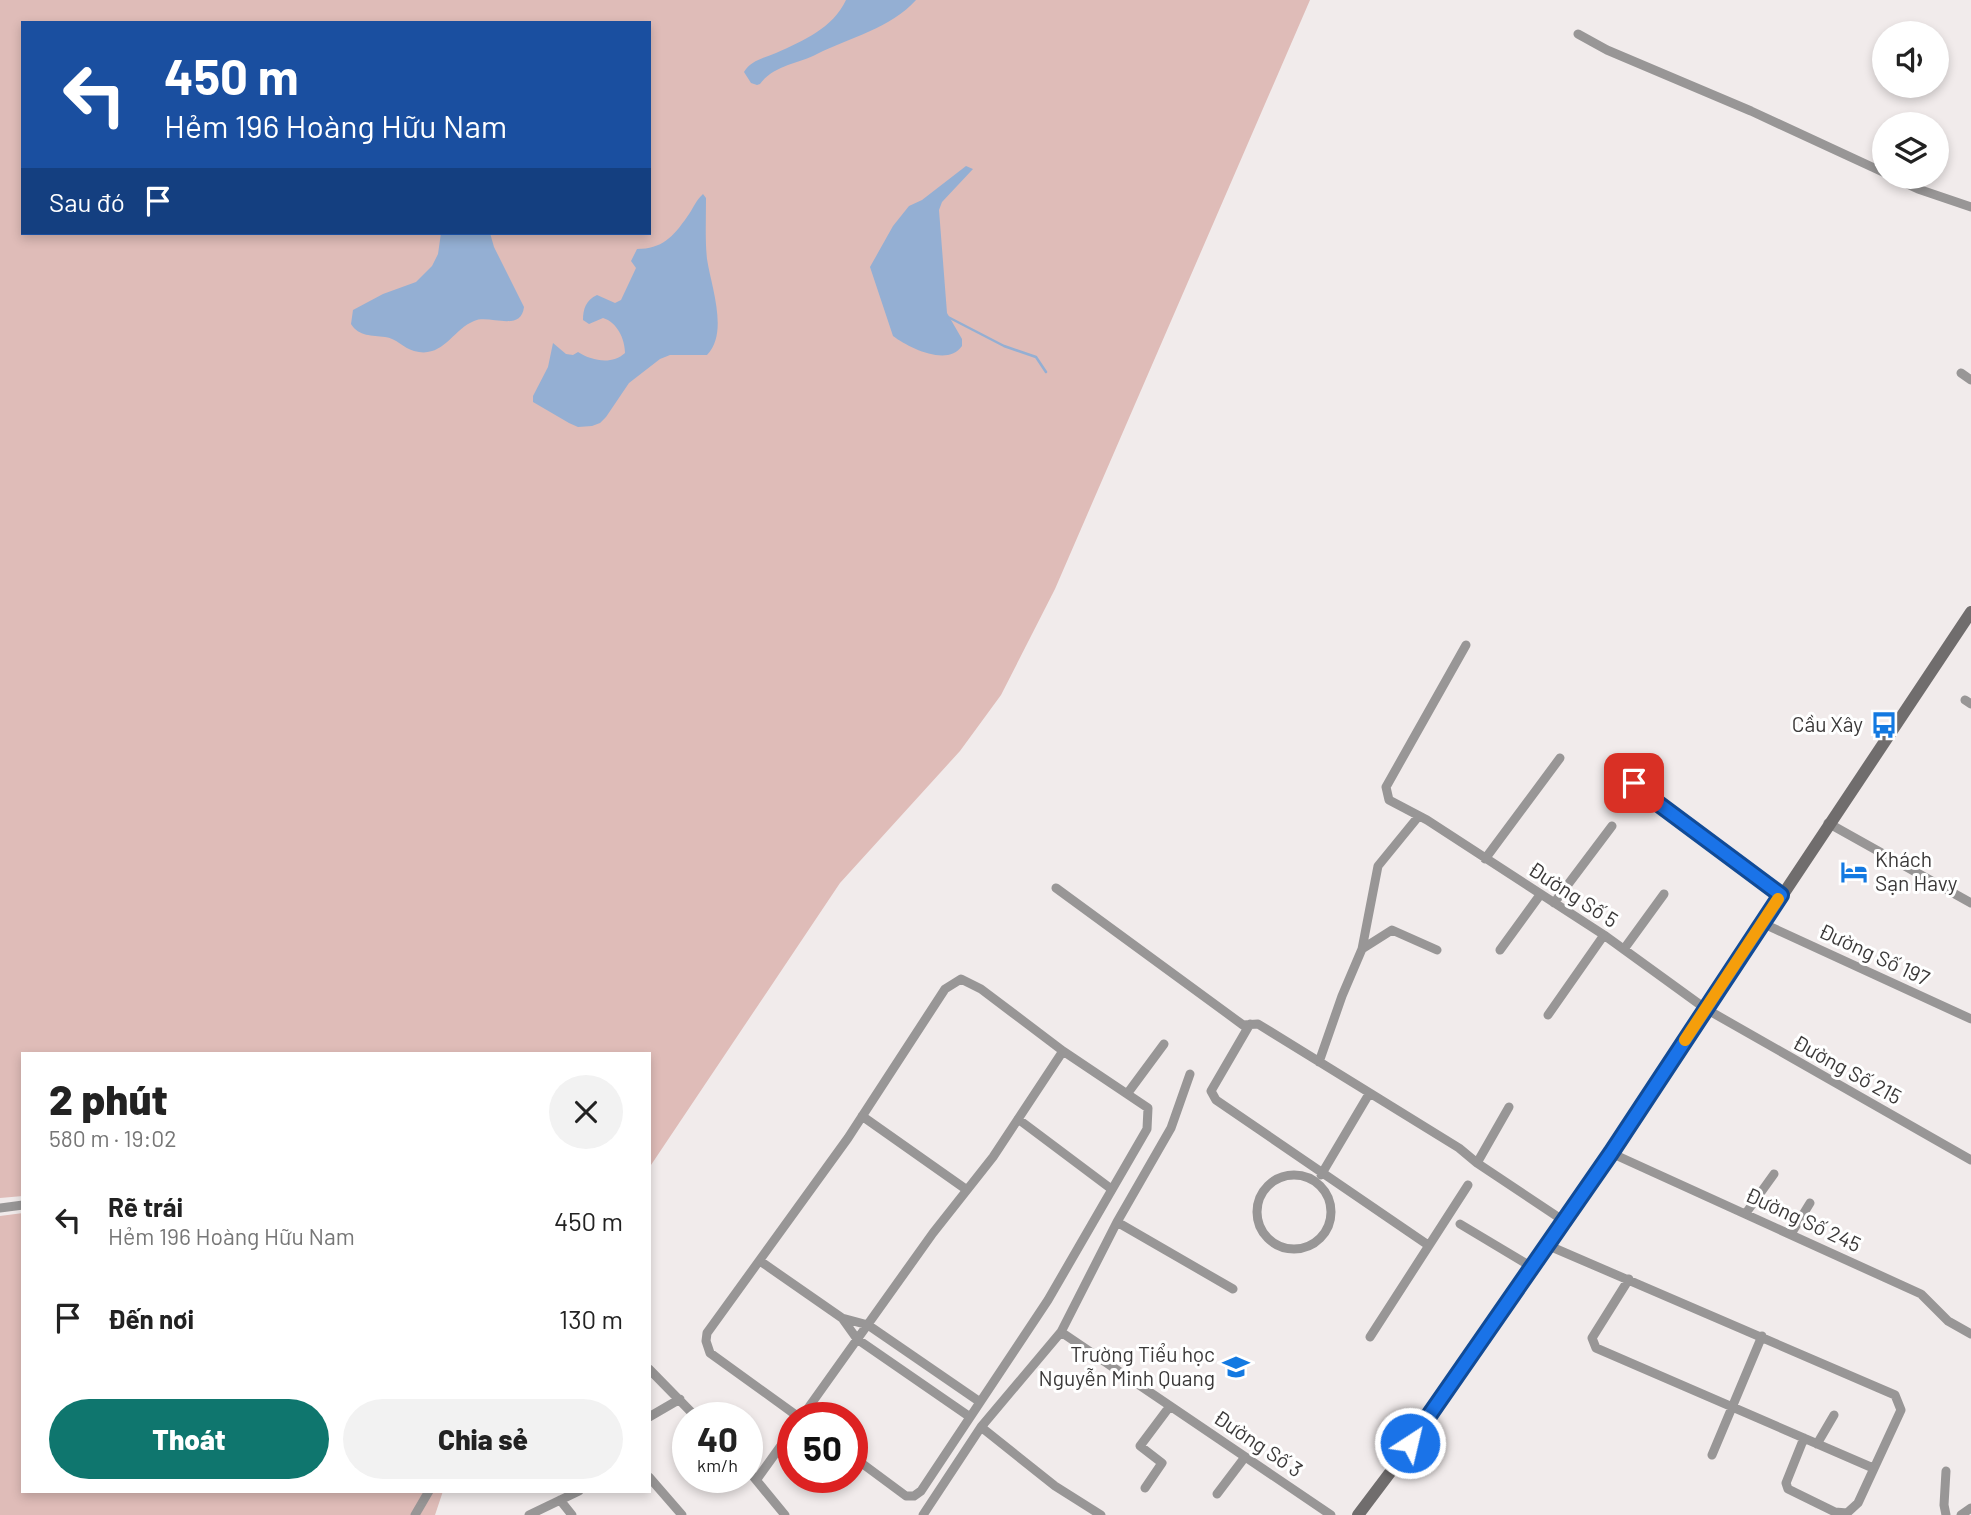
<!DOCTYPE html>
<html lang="vi">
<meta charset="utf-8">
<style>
body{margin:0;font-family:Barlow,sans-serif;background:#f2f2f2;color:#222;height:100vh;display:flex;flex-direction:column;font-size:26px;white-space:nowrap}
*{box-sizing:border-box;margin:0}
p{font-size:23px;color:#767676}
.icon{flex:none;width:38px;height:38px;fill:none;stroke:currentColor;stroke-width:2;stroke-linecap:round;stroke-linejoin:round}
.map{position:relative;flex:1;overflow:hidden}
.drawer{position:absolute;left:21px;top:1052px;width:630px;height:441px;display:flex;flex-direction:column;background:#fff;border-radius:0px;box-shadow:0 4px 10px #0003}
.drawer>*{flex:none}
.hud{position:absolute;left:21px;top:21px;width:630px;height:214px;border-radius:0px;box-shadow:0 4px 10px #0003;background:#1a4fa0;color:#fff;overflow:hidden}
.fabs{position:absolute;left:1872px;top:21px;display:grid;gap:14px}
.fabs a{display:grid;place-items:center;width:77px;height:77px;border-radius:50%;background:#fff;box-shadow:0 4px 10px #0003;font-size:35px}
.speed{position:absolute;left:672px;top:1402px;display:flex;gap:14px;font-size:35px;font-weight:700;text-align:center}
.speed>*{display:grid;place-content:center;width:91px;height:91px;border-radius:50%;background:#fff;box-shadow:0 4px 10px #0003;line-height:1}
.speed small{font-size:18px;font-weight:400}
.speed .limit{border:10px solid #d22;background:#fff;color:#111}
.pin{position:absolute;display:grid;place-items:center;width:60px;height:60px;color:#fff;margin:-30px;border-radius:14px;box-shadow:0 4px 10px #0006}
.me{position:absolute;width:77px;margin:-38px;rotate:35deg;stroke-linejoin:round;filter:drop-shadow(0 0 5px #0008)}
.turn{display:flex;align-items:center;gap:24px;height:147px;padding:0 28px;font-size:32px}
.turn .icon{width:91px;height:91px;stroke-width:2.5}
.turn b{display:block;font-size:49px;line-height:60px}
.then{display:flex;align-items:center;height:66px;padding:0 28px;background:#0003;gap:14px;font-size:26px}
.round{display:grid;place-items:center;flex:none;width:74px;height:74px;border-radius:37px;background:#f2f2f2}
.head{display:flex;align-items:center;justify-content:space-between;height:119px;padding:0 28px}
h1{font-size:42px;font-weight:800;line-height:52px}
.cta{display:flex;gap:14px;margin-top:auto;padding:14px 28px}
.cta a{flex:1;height:80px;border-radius:42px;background:#0f766e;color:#fff;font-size:28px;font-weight:800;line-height:80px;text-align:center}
.cta a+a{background:#f2f2f2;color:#222}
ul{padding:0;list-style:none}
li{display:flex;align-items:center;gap:21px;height:98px;padding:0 28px}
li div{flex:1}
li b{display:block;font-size:26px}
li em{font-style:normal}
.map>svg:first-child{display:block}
</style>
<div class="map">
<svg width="1971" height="1515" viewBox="0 0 1971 1515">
<rect width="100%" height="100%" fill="#f1ebeb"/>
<path fill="#dfbcb8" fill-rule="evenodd" d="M0,0H1310L1055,589L1001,695L960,751L840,883L649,1168V1054H23V1196L0,1198ZM23,23H649V233H23Z
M23,1213V1491H443L435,1515H0V1216Z"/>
<path fill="#94afd3" d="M846,0H916C891,28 849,38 817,54C798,64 774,65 760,84L757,85L751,83L744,72C751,60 764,58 776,53C803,41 833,28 846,0Z
M966,166L973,169L942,202L939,210L947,313L962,339V346C948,367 909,348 893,336L870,267L893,226L909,206L922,200Z
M703,194L706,198C706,218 705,240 707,259C711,286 729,333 707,355H670L660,359L629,383L606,417L600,423L592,426L578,427L569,423L533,402V396L548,367L553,343L566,354L573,355L578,352C592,361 612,365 625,353C625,339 617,322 603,318L589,324L583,320C583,309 586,300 597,295L615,303L621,300L636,268L631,261L637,249C662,249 673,237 687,217C693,209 696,200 703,194Z
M441,233H490L494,247L524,307C521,333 489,314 474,321C452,330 443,359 414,351C403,348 396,338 385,337C372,335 359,337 351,324L353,310L383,294L416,282L432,266L438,254Z"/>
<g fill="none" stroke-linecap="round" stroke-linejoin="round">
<path stroke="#94afd3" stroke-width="2.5" d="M948,317L1004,346L1036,357L1046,372"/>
<path stroke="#989696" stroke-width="9" d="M1578,34L1607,50L1751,111L1885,173
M1892,177L1918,189L1971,207
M1961,373L1971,380
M1466,645L1386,787L1389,800L1427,820L1604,935L1706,1009L1971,1160
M1965,700L1971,704
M1634,783L1648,796L1781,895
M1828,823L1971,903
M1485,859L1560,758
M1056,888L1243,1025L1258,1024L1459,1148L1477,1163L1564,1221
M1554,903L1612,826
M1762,923L1971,1019
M1362,949L1378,866L1418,817
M1624,949L1664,894
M1500,950L1540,895
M1548,1015L1604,935
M1250,1024L1211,1091L1216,1100L1428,1245
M1319,1062L1342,996L1362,949L1392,930L1437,950
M1127,1094L1164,1044
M862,1116L967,1190
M1018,1119L1110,1188
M1611,1153L1921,1294L1948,1321L1971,1334
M1477,1163L1509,1107
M1321,1175L1369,1094
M1257 1212a37 37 0 1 1 74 0a37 37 0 1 1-74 0Z
M0,1208L23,1205
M1746,1213L1774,1174
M1117,1222L1233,1289
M1460,1224L1532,1267
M1791,1234L1810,1203
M1547,1245L1895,1395L1901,1410L1858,1503L1847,1513L1835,1512L1788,1489L1786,1483L1804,1438
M760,1261L842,1318L868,1325L980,1402
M1629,1279L1592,1338L1596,1348L1873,1468
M842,1318L857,1339L970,1417
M1061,1332L1331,1515
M1370,1337L1468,1185
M649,1369L697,1418
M649,1417L680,1399
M800,1418L710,1353L706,1341L707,1333L848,1138L945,989L961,979L981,989L1063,1051
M801,1418L933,1233L993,1157L1063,1051L1148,1108L1147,1129L1048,1300L921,1491L914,1496H906L852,1456
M981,1427L1055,1486L1101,1515
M1817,1444L1834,1415
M1712,1455L1762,1336
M747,1469L785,1515
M1946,1471L1944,1505L1946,1515
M649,1477L682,1515
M757,1479L793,1429
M1145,1488L1162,1463L1140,1446L1170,1406
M1217,1494L1245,1457
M560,1500L572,1515
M415,1515L429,1491
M529,1515L579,1491
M923,1515L981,1427L1061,1332L1117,1222L1171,1128L1190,1074
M1961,1515L1971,1508"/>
<path stroke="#706d6d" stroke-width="12" d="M1358,1515L1392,1470L1611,1153L1971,612"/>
</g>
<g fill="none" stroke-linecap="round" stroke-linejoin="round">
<defs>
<path id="route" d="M1410,1443L1611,1153L1781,895L1648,796L1634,783"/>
</defs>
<use href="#route" stroke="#114b97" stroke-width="18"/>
<use href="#route" stroke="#1a73e8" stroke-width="12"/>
<path stroke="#f59e0b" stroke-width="12" d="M1685,1040L1778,899"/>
</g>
<defs>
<symbol id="bus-bare" viewBox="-9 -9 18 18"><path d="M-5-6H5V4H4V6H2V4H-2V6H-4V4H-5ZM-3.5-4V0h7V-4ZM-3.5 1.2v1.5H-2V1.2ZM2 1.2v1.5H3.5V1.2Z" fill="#1379e1" stroke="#fff" stroke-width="2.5" paint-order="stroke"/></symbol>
<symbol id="hotel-bare" viewBox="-9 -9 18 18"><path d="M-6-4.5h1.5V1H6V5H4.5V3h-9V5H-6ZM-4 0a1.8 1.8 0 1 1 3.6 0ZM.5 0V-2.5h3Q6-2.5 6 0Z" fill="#1379e1" stroke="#fff" stroke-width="2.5" paint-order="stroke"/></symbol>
<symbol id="school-bare" viewBox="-9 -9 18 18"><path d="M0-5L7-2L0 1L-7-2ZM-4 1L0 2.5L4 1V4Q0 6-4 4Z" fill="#1379e1" stroke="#fff" stroke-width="2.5" paint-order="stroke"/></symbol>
</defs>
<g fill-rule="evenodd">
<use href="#bus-bare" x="1865" y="706" width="38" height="38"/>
<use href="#hotel-bare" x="1835" y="853" width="38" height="38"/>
<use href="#school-bare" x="1217" y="1348" width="38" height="38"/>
</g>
<g text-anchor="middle" stroke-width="6" stroke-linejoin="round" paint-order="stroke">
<g font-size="21" fill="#3b3939" stroke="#fff" text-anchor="end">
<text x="1863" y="732">Cầu Xây</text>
<text x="1875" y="867" text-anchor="start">Khách<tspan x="1875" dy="24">Sạn Havy</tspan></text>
<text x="1215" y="1362">Trường Tiểu học<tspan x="1215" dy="24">Nguyễn Minh Quang</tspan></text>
</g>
<g font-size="21" fill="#3b3939" stroke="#fff">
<text transform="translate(1573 895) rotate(33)" y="7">Đường Số 5</text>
<text transform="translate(1874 955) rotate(25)" y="7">Đường Số 197</text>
<text transform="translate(1847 1070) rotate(29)" y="7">Đường Số 215</text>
<text transform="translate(1803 1220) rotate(25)" y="7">Đường Số 245</text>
<text transform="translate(1258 1444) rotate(34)" y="7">Đường Số 3</text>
</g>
</g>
</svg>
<div class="fabs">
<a><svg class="icon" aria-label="sound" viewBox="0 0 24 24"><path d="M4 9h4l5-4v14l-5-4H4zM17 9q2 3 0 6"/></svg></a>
<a><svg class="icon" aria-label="layers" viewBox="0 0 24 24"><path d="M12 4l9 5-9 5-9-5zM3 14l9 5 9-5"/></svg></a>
</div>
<div class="speed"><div>40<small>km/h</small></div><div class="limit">50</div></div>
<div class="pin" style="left:1634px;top:783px;background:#d93025"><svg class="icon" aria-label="arrive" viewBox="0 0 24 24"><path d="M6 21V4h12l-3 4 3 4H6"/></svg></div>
<svg class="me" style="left:1410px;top:1443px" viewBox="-20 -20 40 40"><circle r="17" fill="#1a73e8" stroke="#fff" stroke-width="3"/><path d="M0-11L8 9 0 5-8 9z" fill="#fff"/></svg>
<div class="hud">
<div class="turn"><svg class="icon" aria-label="left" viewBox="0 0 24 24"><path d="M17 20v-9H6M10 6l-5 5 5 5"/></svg><div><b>450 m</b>Hẻm 196 Hoàng Hữu Nam</div></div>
<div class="then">Sau đó<svg class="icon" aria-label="arrive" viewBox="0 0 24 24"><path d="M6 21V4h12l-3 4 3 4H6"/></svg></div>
</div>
<section class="drawer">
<div class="head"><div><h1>2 phút</h1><p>580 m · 19:02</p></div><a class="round"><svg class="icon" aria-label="close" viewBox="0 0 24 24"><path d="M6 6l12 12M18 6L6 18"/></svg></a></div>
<ul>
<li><svg class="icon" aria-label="left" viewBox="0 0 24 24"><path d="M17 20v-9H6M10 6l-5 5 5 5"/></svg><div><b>Rẽ trái</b><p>Hẻm 196 Hoàng Hữu Nam</p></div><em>450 m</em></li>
<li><svg class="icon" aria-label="arrive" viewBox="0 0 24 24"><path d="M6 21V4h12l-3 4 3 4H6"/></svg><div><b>Đến nơi</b></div><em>130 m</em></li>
</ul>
<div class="cta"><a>Thoát</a><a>Chia sẻ</a></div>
</section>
</div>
